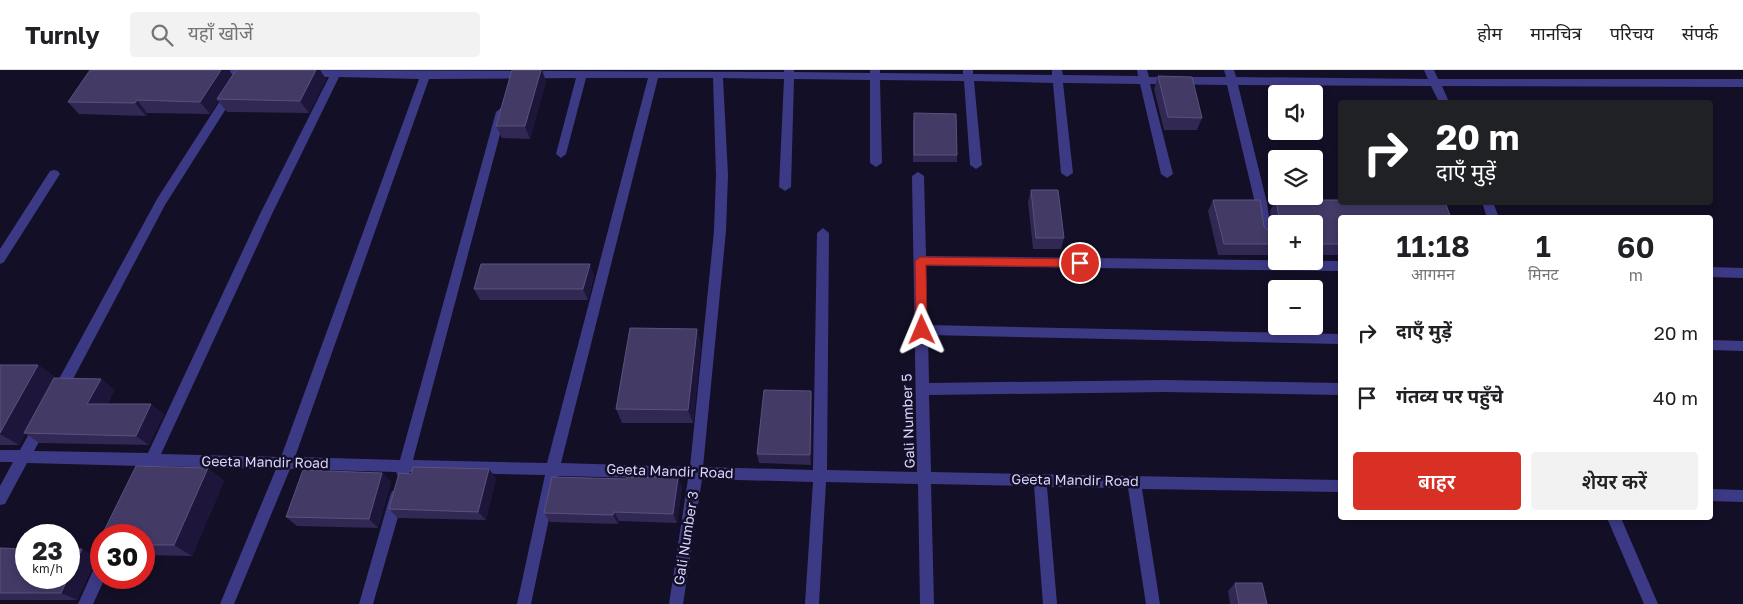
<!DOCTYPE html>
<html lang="hi">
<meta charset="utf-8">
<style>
body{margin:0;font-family:"Golos Text","Noto Sans Devanagari",sans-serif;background:#f2f2f2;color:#202124;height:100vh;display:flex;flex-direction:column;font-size:19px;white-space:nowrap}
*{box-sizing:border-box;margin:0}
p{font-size:16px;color:#757577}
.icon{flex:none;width:28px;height:28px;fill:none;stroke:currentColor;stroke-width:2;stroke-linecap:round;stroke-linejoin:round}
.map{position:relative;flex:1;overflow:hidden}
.details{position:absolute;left:1338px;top:145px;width:375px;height:305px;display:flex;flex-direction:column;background:#fff;border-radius:5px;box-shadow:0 2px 8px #0003}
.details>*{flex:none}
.hud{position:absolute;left:1338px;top:30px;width:375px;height:105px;border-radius:5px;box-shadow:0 2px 8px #0003;background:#202124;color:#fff;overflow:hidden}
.buttons{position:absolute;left:1268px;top:15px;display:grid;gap:10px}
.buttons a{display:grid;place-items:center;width:55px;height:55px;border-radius:5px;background:#fff;box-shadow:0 2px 8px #0003;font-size:25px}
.speed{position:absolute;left:15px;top:454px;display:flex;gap:10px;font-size:25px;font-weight:700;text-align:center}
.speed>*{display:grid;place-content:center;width:65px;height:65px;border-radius:50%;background:#fff;box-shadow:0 2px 8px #0003;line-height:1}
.speed small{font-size:12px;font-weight:400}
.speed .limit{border:8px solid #d22;background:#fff;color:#111}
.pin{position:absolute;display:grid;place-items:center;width:42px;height:42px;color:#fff;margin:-21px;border:2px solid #fff;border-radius:50%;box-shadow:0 1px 5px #0007}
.me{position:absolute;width:55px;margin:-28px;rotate:359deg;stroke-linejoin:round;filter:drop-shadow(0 0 4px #0008)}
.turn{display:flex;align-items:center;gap:18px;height:105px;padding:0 15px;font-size:22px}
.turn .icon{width:65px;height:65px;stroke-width:2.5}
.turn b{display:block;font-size:35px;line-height:42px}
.eta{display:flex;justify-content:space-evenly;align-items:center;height:85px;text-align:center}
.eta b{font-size:30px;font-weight:600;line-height:35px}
.primary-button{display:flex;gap:10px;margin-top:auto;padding:10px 15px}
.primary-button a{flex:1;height:58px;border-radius:5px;background:#d93025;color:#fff;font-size:20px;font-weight:600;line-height:58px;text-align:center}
.primary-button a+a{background:#f2f2f2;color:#202124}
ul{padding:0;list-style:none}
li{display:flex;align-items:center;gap:15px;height:65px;padding:0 15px}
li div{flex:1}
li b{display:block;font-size:19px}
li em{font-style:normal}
header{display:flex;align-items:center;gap:30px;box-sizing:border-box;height:70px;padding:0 25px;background:#fff;border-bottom:1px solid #e0e0e0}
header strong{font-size:24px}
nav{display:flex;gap:28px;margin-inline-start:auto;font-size:18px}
.search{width:350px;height:45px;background:#f2f2f2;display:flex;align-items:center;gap:12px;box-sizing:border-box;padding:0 18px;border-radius:5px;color:#757577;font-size:19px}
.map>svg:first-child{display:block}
</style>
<header>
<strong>Turnly</strong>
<div class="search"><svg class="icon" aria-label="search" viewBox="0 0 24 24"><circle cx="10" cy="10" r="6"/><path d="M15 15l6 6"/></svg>यहाँ खोजें</div>
<nav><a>होम</a><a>मानचित्र</a><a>परिचय</a><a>संपर्क</a></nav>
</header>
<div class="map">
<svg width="1743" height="534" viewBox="0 0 1743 534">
<rect width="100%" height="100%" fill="#130f26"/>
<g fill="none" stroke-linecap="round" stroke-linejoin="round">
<path fill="#3d3a85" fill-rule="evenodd" d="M208,0H257L258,2L253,6L213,5L209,4Z
M302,0L784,2V0H794V2L870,3V0H880V3L963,4V0H973V4L1052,5V0H1062L1063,5L1138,6L1137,0H1147L1149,7H1226L1224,0H1234L1236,7L1428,9L1424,0H1434L1438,9H1743V17L1442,16L1449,32H1439L1431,16L1238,15L1267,133L1272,168L1266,173L1260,168L1255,133L1227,15L1150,14L1173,104L1167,108L1161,104L1140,14L1063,13L1073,103L1067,107L1061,103L1053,13L974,11L982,95L976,99L970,95L964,11L880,10L882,93L876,97L870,93V10L794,9L791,117L785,121L779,117L784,9L723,8L728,105L726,161L703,397L813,400L817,163L823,158L829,163L827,400L917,402L912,106L918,102L924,106L926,186L1340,191V201L926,196L927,255L1340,264V274L928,265L929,313L1165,310L1340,313V325L1165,322L929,325L931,402L1340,410V422L1142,419L1160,534H1146L1128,418L1047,417L1057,534H1043L1034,416L931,414L934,534H920L918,414L826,412L819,534H805L813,412L702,409L683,534H669L688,409L558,406L531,534H517L545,405L410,402L408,406L403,408L398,406L396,402L290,399L234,534H220L276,399L155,396L154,399L149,401L144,399L142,396L27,393L5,434L0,435V416L13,392H0V380H20L36,351L41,349L46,351L48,355L34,381L148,383L260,144L329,7H306L302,6L301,3ZM339,7L419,9L281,387L161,384L272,144ZM576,8L556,84L561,88L566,84L586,8H648L547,393L413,390L506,42L501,38L496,42L400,390L295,387L429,9ZM658,8H713L716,105L714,161L690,397L561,393Z
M231,19L236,23L165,135L63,328L58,330L53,328L52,324L53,320L157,129L227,20Z
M54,100L58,101L60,104L58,107L4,192L0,194V179L50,101Z
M1482,132H1493L1499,148H1487Z
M1710,197L1743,198V208L1710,207Z
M1710,270L1743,271V281L1710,280Z
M1710,419L1743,420V432L1710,431Z
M397,420L402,421L404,426L373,534H359L390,426L392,421Z
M1607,448H1621L1658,534H1644Z
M101,492V508H105L93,534H78L96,494Z"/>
</g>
<path fill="#312854" d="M90,0H229L233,6L236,0H320L326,9L309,43L227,42L218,31L210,44L147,43L146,46L79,44L68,32Z
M1158,6L1202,48L1197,60H1164L1154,19Z
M546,11L530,69L502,68L496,56Z
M913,50L957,85V92H913Z
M1031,120L1064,168L1061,179H1033L1028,132Z
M1213,130L1264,157L1272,164L1273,163L1270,141L1276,130L1340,148V185H1314V154H1276V185H1218L1208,141Z
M594,205L588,230H480L474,219Z
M701,274L693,353H622L616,339Z
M0,295H38L56,308L101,309L114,320L107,334L164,344L149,375L39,373L26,364L19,375H0Z
M811,321L812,331L811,395L759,393L757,384Z
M208,398L224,411L192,486L144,485V465Z
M382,403L391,412L378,458L297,456L286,447Z
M496,408L486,450L398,448L389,439Z
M678,408L682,417L677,453L619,451L618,454L550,452L544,443L627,409Z
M0,478L97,487L77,530H0Z
M1235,513L1267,534H1230L1228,521Z"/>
<path fill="#1d163a" d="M221,0H229L234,7L217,29L218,31L210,44L200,32Z
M316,0H320L326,9L309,43L300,31Z
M541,0H542L546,11L530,69L525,56Z
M137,30L147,43L146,46L135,33Z
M590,194L594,205L588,230L583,219Z
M697,259L701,274L693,353L688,340Z
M38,295L56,308L26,363H24L26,364L19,375L0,364V363Z
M101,309L114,320L101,344L87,334Z
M811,321L812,331L811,395L810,385Z
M151,334L164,344L149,375L136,366Z
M208,398L224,411L192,486L174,475Z
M489,399L496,408L486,450L478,442Z
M382,403L391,412L378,458L369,449Z
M678,408L682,417L677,453L673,444Z
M614,442L619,451L618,454L613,445Z
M82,479L97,487L77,530L61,523Z"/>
<path fill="#433a66" stroke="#5a527e" d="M90,0H221L200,32L137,30L135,33L68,32Z
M236,0H316L300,31L217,29Z
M512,0H541L525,56H496Z
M1158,6L1192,7L1202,48L1168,47Z
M914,43L956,44L957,85H914Z
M1031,120H1058L1064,168H1036Z
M1213,130H1260L1264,157L1272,164L1276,160V174H1224Z
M1276,130H1340V132H1445L1451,148H1340V174H1314V154H1280Z
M481,194H590L583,219H474Z
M630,258L697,259L688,340L616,339Z
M0,295H38L0,363Z
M54,308L101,309L87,334H151L136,366L24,363Z
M764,320L811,321L810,385L757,384Z
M136,396L208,398L174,475H144V465H102Z
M413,397L489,399L478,442L389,439L399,403L411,404Z
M303,400L382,403L369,449L286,447Z
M552,407L627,409V407L678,408L673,444L614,442L613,445L544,443Z
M101,466V474H98Z
M0,478L26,479V508H68L61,523H0Z
M69,479H82L69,506Z
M1235,513H1262L1267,534H1239Z"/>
<path fill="#d93025" stroke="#8d1f18" d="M920,187L1080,189L1085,193L1080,197L926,195L927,260L926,263H917L916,260L915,191Z"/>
<g text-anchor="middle" stroke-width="5" stroke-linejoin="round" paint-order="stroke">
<g font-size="14" fill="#d9d4ff" stroke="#130f26">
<text transform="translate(908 351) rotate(-92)" y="5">Gali Number 5</text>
<text transform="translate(265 392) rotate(1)" y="5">Geeta Mandir Road</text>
<text transform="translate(670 401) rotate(2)" y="5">Geeta Mandir Road</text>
<text transform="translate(1075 410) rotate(1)" y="5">Geeta Mandir Road</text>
<text transform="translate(686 468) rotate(-81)" y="5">Gali Number 3</text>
</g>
</g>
</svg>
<div class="buttons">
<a><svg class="icon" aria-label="sound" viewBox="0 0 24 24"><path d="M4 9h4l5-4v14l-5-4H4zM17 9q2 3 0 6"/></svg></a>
<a><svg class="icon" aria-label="layers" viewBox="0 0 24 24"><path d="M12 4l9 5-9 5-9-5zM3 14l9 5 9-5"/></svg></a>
<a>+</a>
<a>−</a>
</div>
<div class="speed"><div>23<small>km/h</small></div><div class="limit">30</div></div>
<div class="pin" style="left:1080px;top:193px;background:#d93025"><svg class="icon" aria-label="arrive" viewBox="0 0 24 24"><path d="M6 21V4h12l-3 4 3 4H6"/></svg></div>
<svg class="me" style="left:922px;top:260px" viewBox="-20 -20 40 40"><path d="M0-17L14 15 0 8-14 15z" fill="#d93025" stroke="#fff" stroke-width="4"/></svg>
<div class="hud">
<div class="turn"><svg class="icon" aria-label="right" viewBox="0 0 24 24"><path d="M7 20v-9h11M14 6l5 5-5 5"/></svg><div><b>20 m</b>दाएँ मुड़ें</div></div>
</div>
<section class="details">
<div class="eta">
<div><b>11:18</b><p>आगमन</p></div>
<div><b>1</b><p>मिनट</p></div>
<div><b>60</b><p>m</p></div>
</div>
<ul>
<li><svg class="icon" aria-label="right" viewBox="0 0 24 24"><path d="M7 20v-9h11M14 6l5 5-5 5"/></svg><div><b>दाएँ मुड़ें</b></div><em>20 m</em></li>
<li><svg class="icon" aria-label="arrive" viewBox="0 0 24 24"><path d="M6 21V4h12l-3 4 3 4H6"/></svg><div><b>गंतव्य पर पहुँचे</b></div><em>40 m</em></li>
</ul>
<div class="primary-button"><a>बाहर</a><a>शेयर करें</a></div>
</section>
</div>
